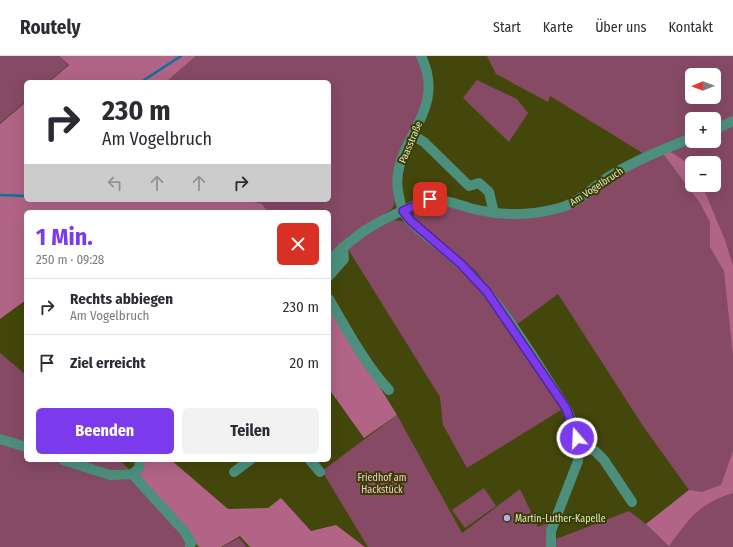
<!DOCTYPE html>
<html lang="de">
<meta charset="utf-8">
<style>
body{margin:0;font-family:"Fira Sans Condensed",sans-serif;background:#f2f2f3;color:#2b2b33;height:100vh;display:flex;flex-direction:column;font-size:15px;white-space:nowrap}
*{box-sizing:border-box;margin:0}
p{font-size:13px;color:#7c7c81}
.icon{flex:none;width:22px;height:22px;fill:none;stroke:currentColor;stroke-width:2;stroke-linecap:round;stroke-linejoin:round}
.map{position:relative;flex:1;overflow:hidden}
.details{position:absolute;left:24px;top:154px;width:307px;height:252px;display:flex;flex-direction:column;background:#fff;border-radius:6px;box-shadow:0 4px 16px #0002}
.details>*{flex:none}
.guide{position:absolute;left:24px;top:24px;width:307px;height:122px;border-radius:6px;box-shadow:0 4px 16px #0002;background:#fff;color:#2b2b33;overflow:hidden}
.needle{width:26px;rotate:269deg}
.buttons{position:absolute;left:685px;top:12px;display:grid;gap:8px}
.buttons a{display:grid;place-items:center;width:36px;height:36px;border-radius:6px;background:#fff;box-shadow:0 4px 16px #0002;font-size:20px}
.pin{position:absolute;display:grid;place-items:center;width:34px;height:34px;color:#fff;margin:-17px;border-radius:8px;box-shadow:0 2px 6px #0006}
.me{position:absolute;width:44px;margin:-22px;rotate:341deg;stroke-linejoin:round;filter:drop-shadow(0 0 3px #0008)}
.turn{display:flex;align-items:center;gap:14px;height:84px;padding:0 12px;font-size:18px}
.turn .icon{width:52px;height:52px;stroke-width:2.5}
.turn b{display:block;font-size:28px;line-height:34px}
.lanes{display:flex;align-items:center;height:38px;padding:0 12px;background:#0003;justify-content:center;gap:20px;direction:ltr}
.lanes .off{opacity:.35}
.round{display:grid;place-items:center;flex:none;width:42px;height:42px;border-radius:6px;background:#f2f2f3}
.headline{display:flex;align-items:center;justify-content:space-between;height:68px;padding:0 12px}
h1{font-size:24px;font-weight:700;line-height:30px;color:#7c3aed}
.primary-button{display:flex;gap:8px;margin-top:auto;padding:8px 12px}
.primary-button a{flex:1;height:46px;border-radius:6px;background:#7c3aed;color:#fff;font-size:16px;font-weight:700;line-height:46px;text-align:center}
.primary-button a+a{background:#f2f2f3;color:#2b2b33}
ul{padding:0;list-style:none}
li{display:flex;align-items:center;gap:12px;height:56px;padding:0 12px;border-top:1px solid #e1e1e2}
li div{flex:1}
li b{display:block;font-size:15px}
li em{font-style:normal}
header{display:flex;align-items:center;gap:24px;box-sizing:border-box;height:56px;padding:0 20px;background:#fff;border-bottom:1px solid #e1e1e2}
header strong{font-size:19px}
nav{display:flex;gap:22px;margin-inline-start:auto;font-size:14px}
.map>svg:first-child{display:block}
</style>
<header>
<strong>Routely</strong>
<nav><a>Start</a><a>Karte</a><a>Über uns</a><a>Kontakt</a></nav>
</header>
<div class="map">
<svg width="733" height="491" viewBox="0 0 733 491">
<rect width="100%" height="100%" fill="#43470b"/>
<path fill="#864a64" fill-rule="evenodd" d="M0,0H59L68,9L48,26H26V45L0,67Z
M196,0H417L425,15L426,41L393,116L395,146L392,153L350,179L329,199V156H268L262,148L247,144H329V26H166Z
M487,0H733V63L714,72V63H692V80L644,98L550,40L548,46L496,18ZM692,19H714V41H692Z
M477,24L517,43L528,57L509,86L463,42Z
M733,67V491H555L556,483L629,455L646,468L689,434L643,370L558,238L516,269L500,245L476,215L414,162V155L419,151L432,147L541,158L612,122L692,85H714V76ZM692,107H714V129H692Z
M394,164L402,165L409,169L469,221L485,241L530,305L561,354L467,412L443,369L440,341L348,193V191L377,172Z
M0,297L26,319V387L0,378Z
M397,359L462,477L520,433L538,471L550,466L546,491H368L322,415Z
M0,387L26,395V404H51L92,418L133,423L185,480L188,491H0Z
M75,404H119L129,413L108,414Z
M484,432L496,450L465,472L452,454Z
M239,482L247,491H222Z"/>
<path fill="#b16485" d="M59,0H196L166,26H49L69,9Z
M26,46V144H247L262,148L268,156H26V244L0,263V68Z
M667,94C685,105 692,106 692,129H702L725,184L733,210V300L724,215L710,191V166L700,147L662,96Z
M329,249L397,359L364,382L329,333Z
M733,395V437C699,447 689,463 669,490L646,468L689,434L702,436L721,429Z
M146,404H171L228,453L268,452L281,442L311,475L336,469L365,491H250L240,480L221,491H199L137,420Z"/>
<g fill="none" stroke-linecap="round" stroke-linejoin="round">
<path stroke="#0a739e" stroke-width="2.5" d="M104,26H109
M141,26L181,0
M0,139L26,140"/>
<path stroke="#4c8f7c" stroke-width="10" d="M421,0C450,59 386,88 399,140C400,145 401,151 403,155C411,171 436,186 449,198C499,239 531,299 566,352L575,372L579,391L578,405L551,475V491
M714,74L733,65
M414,80L424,86L469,130L479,127L489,136L494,157
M329,205C356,178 373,167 409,152C415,149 424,144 431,143C447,143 463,151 478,154C504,160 533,159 559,152C579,147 593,131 610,120C636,104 663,93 692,82
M329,220L344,203L343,191
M329,243C345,271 367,311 389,334
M0,383L26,391
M579,391L595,395L604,404L632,446
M63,404L110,419L132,418L139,412L140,404
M310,404L320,416
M234,416L250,404
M132,418L185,476L191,487L190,491"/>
</g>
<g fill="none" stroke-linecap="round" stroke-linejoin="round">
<defs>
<path id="route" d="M430,143L403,155L411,165L461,208L487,236L566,352L577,382"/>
</defs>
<use href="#route" stroke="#51269a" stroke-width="10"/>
<use href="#route" stroke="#7c3aed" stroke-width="7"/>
</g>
<circle fill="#bbaaf6" stroke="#393d00" stroke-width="1.5" cx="507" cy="462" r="4"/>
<g text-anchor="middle" stroke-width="4" stroke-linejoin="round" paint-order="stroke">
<g font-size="10" fill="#e3e7c9" stroke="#393d00">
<text transform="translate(410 86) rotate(-67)" y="4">Paasstraße</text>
<text transform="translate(596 130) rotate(-33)" y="4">Am Vogelbruch</text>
</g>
<g font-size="10" fill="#f7cbdb" stroke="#393d00">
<text x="382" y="425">Friedhof am<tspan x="382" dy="12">Hackstück</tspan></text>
</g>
<g font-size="10" fill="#e3e7c9" stroke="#393d00" text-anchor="start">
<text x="515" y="466">Martin-Luther-Kapelle</text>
</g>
</g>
</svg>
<div class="buttons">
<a><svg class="needle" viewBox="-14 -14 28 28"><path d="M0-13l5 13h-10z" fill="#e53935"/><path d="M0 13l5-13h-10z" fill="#7c7c81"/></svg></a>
<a>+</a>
<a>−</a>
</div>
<div class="pin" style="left:430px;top:143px;background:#d93025"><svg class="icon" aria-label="arrive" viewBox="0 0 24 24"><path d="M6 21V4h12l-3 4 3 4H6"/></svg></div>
<svg class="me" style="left:577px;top:382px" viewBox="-20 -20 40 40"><circle r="17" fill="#7c3aed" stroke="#fff" stroke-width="3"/><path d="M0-11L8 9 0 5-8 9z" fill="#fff"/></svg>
<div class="guide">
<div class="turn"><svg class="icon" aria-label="right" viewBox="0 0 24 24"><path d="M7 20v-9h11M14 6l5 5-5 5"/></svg><div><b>230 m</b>Am Vogelbruch</div></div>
<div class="lanes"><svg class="icon off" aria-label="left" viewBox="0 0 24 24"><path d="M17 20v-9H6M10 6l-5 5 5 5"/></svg><svg class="icon off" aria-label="ahead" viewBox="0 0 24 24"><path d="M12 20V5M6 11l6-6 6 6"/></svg><svg class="icon off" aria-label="ahead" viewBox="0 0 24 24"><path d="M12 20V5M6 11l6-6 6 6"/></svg><svg class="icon" aria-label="right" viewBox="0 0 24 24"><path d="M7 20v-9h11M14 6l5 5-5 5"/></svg></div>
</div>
<section class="details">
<div class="headline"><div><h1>1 Min.</h1><p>250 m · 09:28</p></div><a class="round" style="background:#d93025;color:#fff"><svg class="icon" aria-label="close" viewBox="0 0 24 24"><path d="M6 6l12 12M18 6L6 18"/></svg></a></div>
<ul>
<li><svg class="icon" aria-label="right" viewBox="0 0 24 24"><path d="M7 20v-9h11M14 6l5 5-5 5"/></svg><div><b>Rechts abbiegen</b><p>Am Vogelbruch</p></div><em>230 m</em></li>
<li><svg class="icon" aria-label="arrive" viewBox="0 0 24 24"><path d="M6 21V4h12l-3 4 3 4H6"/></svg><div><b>Ziel erreicht</b></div><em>20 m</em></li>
</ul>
<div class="primary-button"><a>Beenden</a><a>Teilen</a></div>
</section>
</div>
